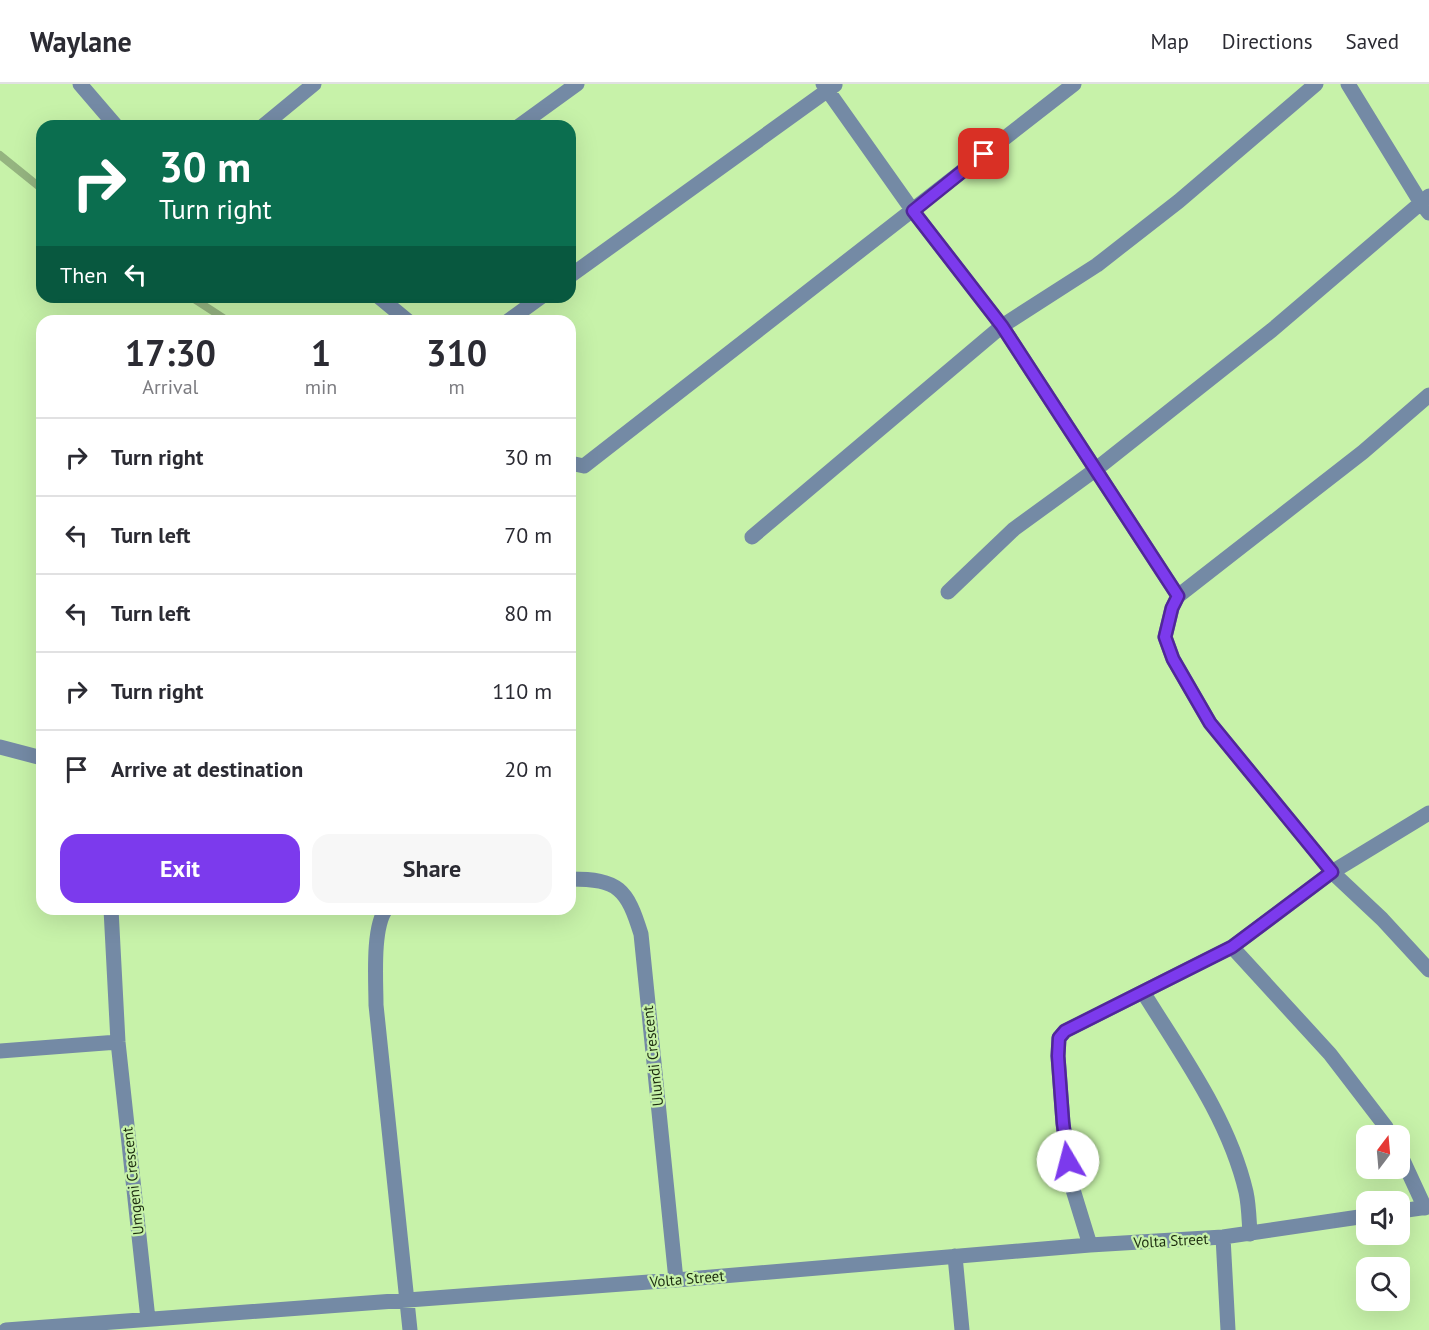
<!DOCTYPE html>
<style>
body{margin:0;font-family:"PT Sans",sans-serif;background:#f7f7f7;color:#2b2b33;height:100vh;display:flex;flex-direction:column;font-size:22px;white-space:nowrap}
*{box-sizing:border-box;margin:0}
p{font-size:20px;color:#7c7c81}
.icon{flex:none;width:33px;height:33px;fill:none;stroke:currentColor;stroke-width:2;stroke-linecap:round;stroke-linejoin:round}
.map{position:relative;flex:1;overflow:hidden}
.sheet{position:absolute;left:36px;top:231px;width:540px;height:600px;display:flex;flex-direction:column;background:#fff;border-radius:18px;box-shadow:0 6px 24px #0002}
.sheet>*{flex:none}
.top-card{position:absolute;left:36px;top:36px;width:540px;height:183px;border-radius:18px;box-shadow:0 6px 24px #0002;background:#0b6e4f;color:#fff;overflow:hidden}
.needle{width:39px;rotate:16deg}
.controls{position:absolute;left:1356px;top:1041px;display:grid;gap:12px}
.controls a{display:grid;place-items:center;width:54px;height:54px;border-radius:12px;background:#fff;box-shadow:0 6px 24px #0002;font-size:30px}
.pin{position:absolute;display:grid;place-items:center;width:51px;height:51px;color:#fff;margin:-26px;border-radius:12px;box-shadow:0 3px 9px #0006}
.me{position:absolute;width:66px;margin:-33px;rotate:352deg;stroke-linejoin:round;filter:drop-shadow(0 0 4px #0008)}
.turn{display:flex;align-items:center;gap:21px;height:126px;padding:0 24px;font-size:27px}
.turn .icon{width:78px;height:78px;stroke-width:2.5}
.turn b{display:block;font-size:42px;line-height:51px}
.then{display:flex;align-items:center;height:57px;padding:0 24px;background:#0003;gap:12px;font-size:22px}
.eta{display:flex;justify-content:space-evenly;align-items:center;height:102px;text-align:center}
.eta b{font-size:36px;font-weight:700;line-height:42px}
.button{display:flex;gap:12px;margin-top:auto;padding:12px 24px}
.button a{flex:1;height:69px;border-radius:18px;background:#7c3aed;color:#fff;font-size:24px;font-weight:700;line-height:69px;text-align:center}
.button a+a{background:#f7f7f7;color:#2b2b33}
ul{padding:0;list-style:none}
li{display:flex;align-items:center;gap:18px;height:78px;padding:0 24px;border-top:2px solid #e1e1e2}
li div{flex:1}
li b{display:block;font-size:22px}
li em{font-style:normal}
header{display:flex;align-items:center;gap:36px;box-sizing:border-box;height:84px;padding:0 30px;background:#fff;border-bottom:2px solid #e1e1e2}
header strong{font-size:28px}
nav{display:flex;gap:33px;margin-inline-start:auto;font-size:21px}
.map>svg:first-child{display:block}
</style>
<header>
<strong>Waylane</strong>
<nav><a>Map</a><a>Directions</a><a>Saved</a></nav>
</header>
<div class="map">
<svg width="1429" height="1246" viewBox="0 0 1429 1246">
<rect width="100%" height="100%" fill="#c7f2a9"/>
<g fill="none" stroke-linecap="round" stroke-linejoin="round">
<path stroke="#95b480" stroke-width="8" d="M0,71L42,105
M191,213L228,237"/>
<path stroke="#748aa5" stroke-width="15" d="M80,0L116,42
M823,0L913,127L1002,242L1178,512
M1348,0L1421,119L1429,129
M263,42L314,0
M519,42L577,0
M570,192L835,1
M379,213L408,237
M508,237L541,213
M1429,311L1363,368L1178,512L1172,524L1165,553L1173,575L1210,639L1332,788L1382,835L1429,886
M570,379L584,382L1074,0
M752,453L1002,242L1097,181L1179,117L1316,0
M948,508L1014,445L1095,386L1272,246L1429,112
M0,663L42,674
M570,795C619,795 627,805 641,850L676,1196
M111,825L118,958L148,1235
M386,825C372,844 376,897 376,921L410,1246
M1232,863L1330,970L1386,1043L1390,1052
M1143,908C1182,971 1229,1035 1246,1108C1249,1122 1249,1136 1250,1150
M0,967L118,958
M1400,1070L1425,1124
M1400,1127L1429,1123
M1223,1153L1228,1246
M1090,1161L1070,1096L1063,1039L1058,972L1059,954L1065,947L1232,863L1332,788L1429,729
M955,1172L962,1246
M6,1246L676,1196L1090,1161L1223,1153L1366,1132"/>
</g>
<g fill="none" stroke-linecap="round" stroke-linejoin="round">
<defs>
<path id="route" d="M984,70L913,127L1002,242L1178,512L1172,524L1165,553L1173,575L1210,639L1332,788L1232,863L1065,947L1059,954L1058,972L1063,1039L1068,1077"/>
</defs>
<use href="#route" stroke="#51269a" stroke-width="15"/>
<use href="#route" stroke="#7c3aed" stroke-width="10"/>
</g>
<g text-anchor="middle" stroke-width="4.5" stroke-linejoin="round" paint-order="stroke">
<g font-size="15" fill="#1d2d10" stroke="#c7f2a9">
<text transform="translate(653 972) rotate(-96)" y="5">Ulundi Crescent</text>
<text transform="translate(133 1097) rotate(-96)" y="5">Umgeni Crescent</text>
<text transform="translate(1171 1157) rotate(-3)" y="5">Volta Street</text>
<text transform="translate(687 1195) rotate(-5)" y="5">Volta Street</text>
</g>
</g>
</svg>
<div class="controls">
<a><svg class="needle" viewBox="-14 -14 28 28"><path d="M0-13l5 13h-10z" fill="#e53935"/><path d="M0 13l5-13h-10z" fill="#7c7c81"/></svg></a>
<a><svg class="icon" aria-label="sound" viewBox="0 0 24 24"><path d="M4 9h4l5-4v14l-5-4H4zM17 9q2 3 0 6"/></svg></a>
<a><svg class="icon" aria-label="search" viewBox="0 0 24 24"><circle cx="10" cy="10" r="6"/><path d="M15 15l6 6"/></svg></a>
</div>
<div class="pin" style="left:984px;top:70px;background:#d93025"><svg class="icon" aria-label="arrive" viewBox="0 0 24 24"><path d="M6 21V4h12l-3 4 3 4H6"/></svg></div>
<svg class="me" style="left:1068px;top:1077px" viewBox="-20 -20 40 40"><circle r="19" fill="#fff"/><path d="M0-13L10 11 0 6-10 11z" fill="#7c3aed"/></svg>
<div class="top-card">
<div class="turn"><svg class="icon" aria-label="right" viewBox="0 0 24 24"><path d="M7 20v-9h11M14 6l5 5-5 5"/></svg><div><b>30 m</b>Turn right</div></div>
<div class="then">Then<svg class="icon" aria-label="left" viewBox="0 0 24 24"><path d="M17 20v-9H6M10 6l-5 5 5 5"/></svg></div>
</div>
<section class="sheet">
<div class="eta">
<div><b>17:30</b><p>Arrival</p></div>
<div><b>1</b><p>min</p></div>
<div><b>310</b><p>m</p></div>
</div>
<ul>
<li><svg class="icon" aria-label="right" viewBox="0 0 24 24"><path d="M7 20v-9h11M14 6l5 5-5 5"/></svg><div><b>Turn right</b></div><em>30 m</em></li>
<li><svg class="icon" aria-label="left" viewBox="0 0 24 24"><path d="M17 20v-9H6M10 6l-5 5 5 5"/></svg><div><b>Turn left</b></div><em>70 m</em></li>
<li><svg class="icon" aria-label="left" viewBox="0 0 24 24"><path d="M17 20v-9H6M10 6l-5 5 5 5"/></svg><div><b>Turn left</b></div><em>80 m</em></li>
<li><svg class="icon" aria-label="right" viewBox="0 0 24 24"><path d="M7 20v-9h11M14 6l5 5-5 5"/></svg><div><b>Turn right</b></div><em>110 m</em></li>
<li><svg class="icon" aria-label="arrive" viewBox="0 0 24 24"><path d="M6 21V4h12l-3 4 3 4H6"/></svg><div><b>Arrive at destination</b></div><em>20 m</em></li>
</ul>
<div class="button"><a>Exit</a><a>Share</a></div>
</section>
</div>
